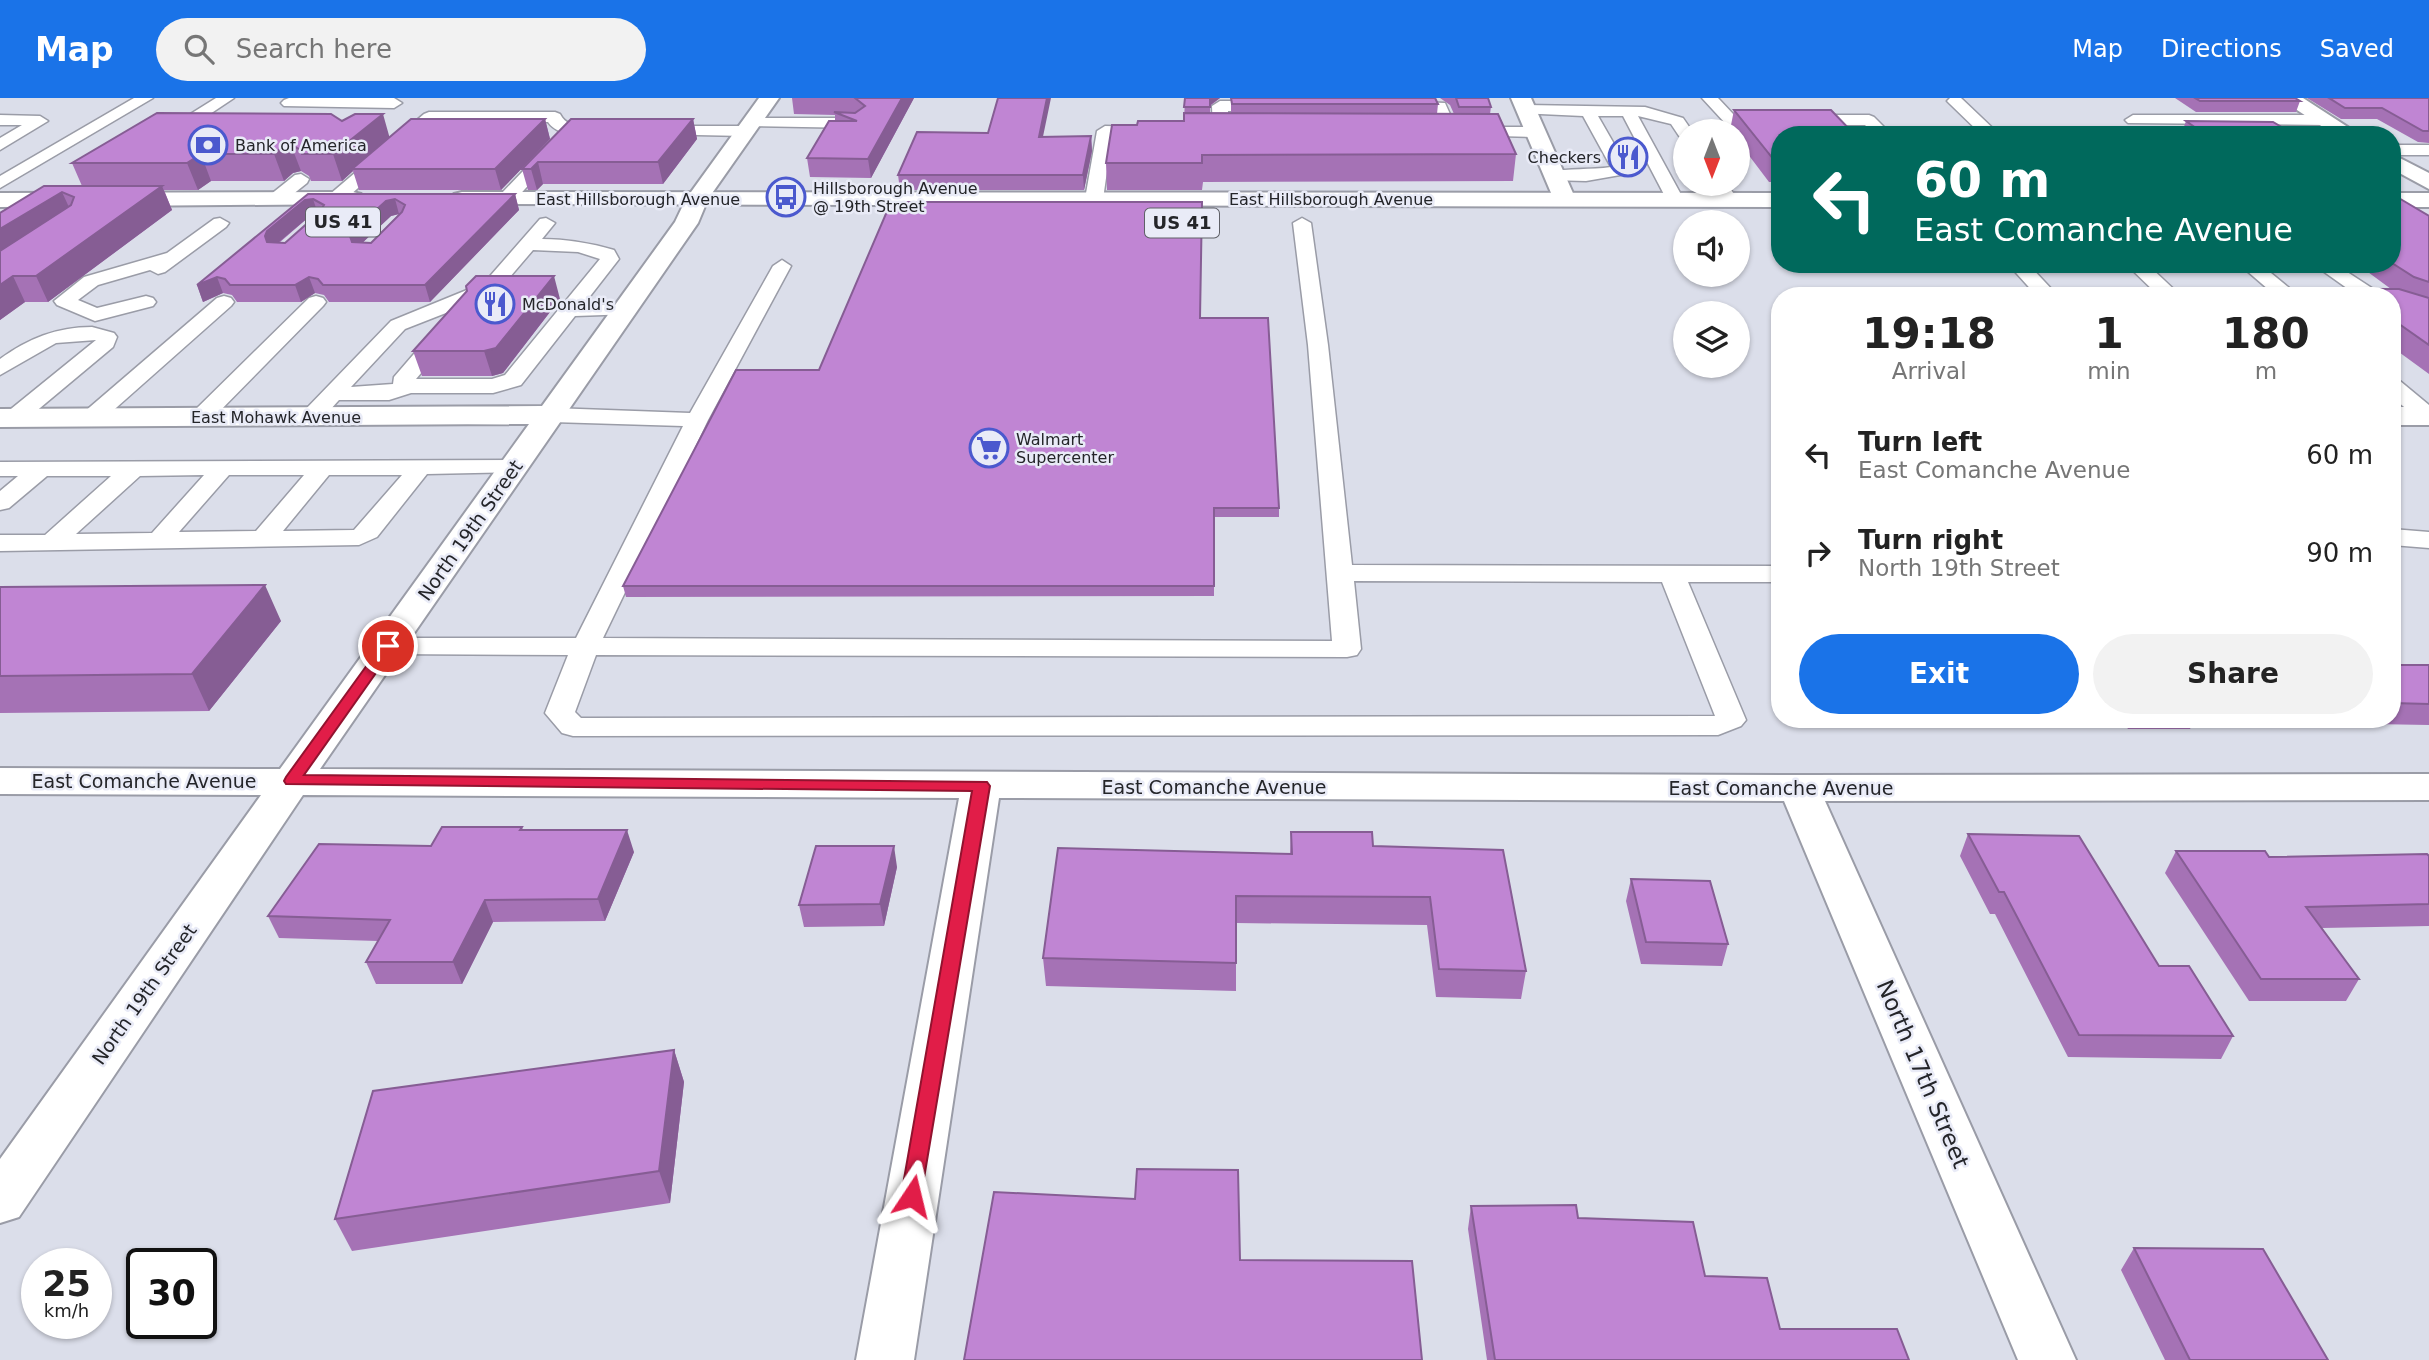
<!DOCTYPE html>
<style>
body{margin:0;font-family:"DejaVu Sans",sans-serif;background:#f2f2f2;color:#222;height:100vh;display:flex;flex-direction:column;font-size:26px;white-space:nowrap}
*{box-sizing:border-box;margin:0}
p{font-size:23px;color:#767676}
.icon{flex:none;width:38px;height:38px;fill:none;stroke:currentColor;stroke-width:2;stroke-linecap:round;stroke-linejoin:round}
.map{position:relative;flex:1;overflow:hidden}
.drawer{position:absolute;left:1771px;top:189px;width:630px;height:441px;display:flex;flex-direction:column;background:#fff;border-radius:28px;box-shadow:0 2px 5px #0004}
.drawer>*{flex:none}
.guide{position:absolute;left:1771px;top:28px;width:630px;height:147px;border-radius:28px;box-shadow:0 2px 5px #0004;background:#00695c;color:#fff;overflow:hidden}
.needle{width:46px;rotate:180deg}
.tools{position:absolute;left:1673px;top:21px;display:grid;gap:14px}
.tools a{display:grid;place-items:center;width:77px;height:77px;border-radius:50%;background:#fff;box-shadow:0 2px 5px #0004;font-size:35px}
.speed{position:absolute;left:21px;top:1150px;display:flex;gap:14px;font-size:35px;font-weight:700;text-align:center}
.speed>*{display:grid;place-content:center;width:91px;height:91px;border-radius:50%;background:#fff;box-shadow:0 2px 5px #0004;line-height:1}
.speed small{font-size:18px;font-weight:400}
.speed .limit{border:4px solid #111;border-radius:10px;background:#fff;color:#111}
.pin{position:absolute;display:grid;place-items:center;width:60px;height:60px;color:#fff;margin:-30px;border:4px solid #fff;border-radius:50%;box-shadow:0 2px 7px #0007}
.me{position:absolute;width:77px;margin:-38px;rotate:10deg;stroke-linejoin:round;filter:drop-shadow(0 0 5px #0008)}
.turn{display:flex;align-items:center;gap:24px;height:147px;padding:0 28px;font-size:32px}
.turn .icon{width:91px;height:91px;stroke-width:2.5}
.turn b{display:block;font-size:49px;line-height:60px}
.eta{display:flex;justify-content:space-evenly;align-items:center;height:119px;text-align:center}
.eta b{font-size:42px;font-weight:700;line-height:49px}
.primary-button{display:flex;gap:14px;margin-top:auto;padding:14px 28px}
.primary-button a{flex:1;height:80px;border-radius:42px;background:#1a73e8;color:#fff;font-size:28px;font-weight:700;line-height:80px;text-align:center}
.primary-button a+a{background:#f2f2f2;color:#222}
ul{padding:0;list-style:none}
li{display:flex;align-items:center;gap:21px;height:98px;padding:0 28px}
li div{flex:1}
li b{display:block;font-size:26px}
li em{font-style:normal}
header{display:flex;align-items:center;gap:42px;box-sizing:border-box;height:98px;padding:0 35px;background:#1a73e8;color:#fff}
header strong{font-size:33px}
nav{display:flex;gap:38px;margin-inline-start:auto;font-size:24px}
.search{width:490px;height:63px;background:#f2f2f2;display:flex;align-items:center;gap:18px;box-sizing:border-box;padding:0 24px;border-radius:38px;color:#767676;font-size:26px}
.map>svg:first-child{display:block}
</style>
<header>
<strong>Map</strong>
<div class="search"><svg class="icon" aria-label="search" viewBox="0 0 24 24"><circle cx="10" cy="10" r="6"/><path d="M15 15l6 6"/></svg>Search here</div>
<nav><a>Map</a><a>Directions</a><a>Saved</a></nav>
</header>
<div class="map">
<svg width="2429" height="1262" viewBox="0 0 2429 1262">
<rect width="100%" height="100%" fill="#dbdeea"/>
<g fill="none" stroke-linecap="round" stroke-linejoin="round">
<defs>
<path id="service" d="M134,0H153L0,90V78Z
M216,0H234L180,36H168L166,33L168,30Z
M289,0H394L402,5L394,10L284,8L281,5L284,2Z
M1702,0H1718L1734,17H1869L1874,19L1892,37H1875L1865,27H1730L1725,25Z
M1950,0H1961L2000,37H1982L1950,6L1947,3Z
M1220,3H1271L1279,8L1271,13H1228L1229,34L1221,39L1213,34L1212,8Z
M1398,3L1445,5L1458,34L1450,39L1444,37L1434,13L1393,11L1390,8L1393,5Z
M1526,7L1645,9L1683,20L1692,33H1685V40L1679,38L1671,26L1638,18L1684,102L1681,106H1669L1623,18H1598L1625,65L1628,72L1626,76L1586,83L1549,82L1547,78L1549,74C1568,70 1591,72 1611,69L1583,18L1521,15L1518,12L1521,9Z
M429,14H555L560,16C571,37 594,20 609,33C595,45 558,39 548,24H433L341,105H329L326,101L329,97L424,16Z
M0,17L40,18L48,23L0,52V40L22,27H0Z
M2133,17H2325L2333,22L2325,27L2128,25L2125,22Z
M751,20H857L865,25L857,30L745,28L743,25Z
M654,28H745L753,33L745,38L648,36L646,33L648,30Z
M1105,28L1151,29L1159,34L1151,39L1112,38L1103,101L1094,106L1085,101L1097,33Z
M1467,29H1536L1544,34L1536,39L1461,37L1459,34Z
M552,47L558,49L560,52L558,55L513,104H501L498,100L501,96L546,49Z
M2392,47H2429V57H2392Z
M301,76L309,81L307,85L282,105H270L267,101L270,97L295,77Z
M1710,86H1727L1738,102L1735,106H1723Z
M220,120L229,125L226,129L165,174L158,176L150,172L98,187L78,202L97,210L146,198L153,200L156,204L153,208L95,223L57,207L54,203L84,179L167,155L214,121Z
M546,120L555,125L542,141C567,141 590,145 614,152L619,161L584,206L633,208L636,212L633,216L575,218L521,287L493,295H411L389,302H339L319,324H303L300,319L303,314L391,223L484,185L540,121ZM533,152L578,154L600,161L505,277L492,281H416L472,215L466,206L498,193ZM451,213L394,279L393,286L351,289L405,231Z
M1302,120L1311,125L1328,247L1352,467L1780,468V484H1688L1746,622L1741,628L1718,637L573,638L562,635L545,615L568,557L388,556L378,554L374,548L378,542L388,540H576L683,328L552,324L544,322L541,317L544,312L552,310L690,315L773,168L782,162L791,168L708,322L603,540L1332,543L1308,247L1293,125ZM1354,483L1662,484L1715,618L581,620L575,614L596,557L1347,559L1357,557L1361,551Z
M2008,166H2028L2058,198H2037Z
M2126,166H2147L2181,198H2159Z
M2239,166H2260L2299,198H2276Z
M2313,166H2335L2384,198H2358Z
M224,198L231,200L234,204L231,208L99,325H83L80,320L83,315L217,200Z
M316,198L323,200L326,204L323,208L209,324H193L190,319L193,314L309,200Z
M92,229L114,235L117,239L113,249L22,325H6L3,320L6,315L96,242L56,245L0,277V261C28,241 56,229 92,229Z
M2392,282L2400,283L2429,307V325L2421,323L2392,299Z
M515,362L523,364L527,369L523,374L427,376L377,439L359,447L0,453V437H45L111,378H47L9,410L0,412V393L18,378H0V364ZM204,377L152,435L76,436L140,378ZM229,377H304L256,433L179,434ZM329,377H402L354,432L283,433Z
M2392,431L2429,434V450L2392,447Z"/>
<path id="minor" d="M759,0H779L708,101L698,125L320,671L1799,677L2429,676V702L1825,703L2076,1262H2018L1784,703L999,700L914,1262H856L959,700L303,697L19,1119L0,1125V1061L261,697L0,696V670L280,671L529,326L0,329V311L542,308L675,124L686,101Z
M1511,0H1531L1576,102L1573,107H1557L1554,102Z
M2392,309H2429V327H2392Z"/>
<path id="tertiary" d="M2279,0H2303L2360,37H2335Z
M2392,56L2429,75V91L2392,71Z"/>
<path id="primary" d="M353,94L361,96L364,101L361,106L0,109V95Z
M462,94L1780,95V109L454,106L451,101L454,96Z
M2392,95H2429V109H2392Z"/>
</defs>
<use href="#service" stroke="#9a9ca7" stroke-width="3"/>
<use href="#minor" stroke="#9a9ca7" stroke-width="4"/>
<use href="#tertiary" stroke="#9a9ca7" stroke-width="4"/>
<use href="#primary" stroke="#9a9ca7" stroke-width="4"/>
<use href="#service" fill="#fff" fill-rule="evenodd"/>
<use href="#minor" fill="#fff" fill-rule="evenodd"/>
<use href="#tertiary" fill="#fff" fill-rule="evenodd"/>
<use href="#primary" fill="#fff" fill-rule="evenodd"/>
</g>
<path fill="#a572b5" fill-rule="evenodd" d="M792,0H914L871,80L810,79L807,60L835,23V17L794,16Z
M1185,0H1488L1491,9L1490,16L1516,56L1513,83L1203,84L1202,92H1107L1106,65L1137,27L1184,23ZM1220,0H1231V15H1210V8ZM1436,0H1440L1450,7L1454,16H1437L1438,6Z
M2175,0H2295L2300,3L2296,14H2196Z
M2307,0H2429V45L2418,44L2377,21H2341Z
M1734,12L1780,37V84H1769L1738,43V33L1730,32Z
M545,21L550,41L501,92H359L353,73L342,83H311L309,78L301,73L293,75L284,83H211L198,92H164L172,112L48,204H25L0,222V115L82,88L72,65L342,23L390,39Z
M571,21H693L697,41L663,86H543L537,92H528L522,71Z
M2186,23L2295,37H2181Z
M1091,38L1092,53L1084,92H900L898,77L1043,39Z
M308,96H515L519,112L430,204H329L324,197L315,195L301,204H237L232,197L223,195L203,204L197,187ZM399,116L371,145L363,144L391,118ZM318,117L285,145H279L310,118Z
M2392,96L2429,118V276L2392,249V198H2346L2349,191H2391L2357,166H2392Z
M560,201L503,275L492,278H422L413,253Z
M1200,220L1279,410V419H1214V498L626,499L623,488L819,272Z
M0,489L281,523L209,613L0,615Z
M2392,567H2429V627L2372,626L2368,621H2392Z
M2121,621H2195L2190,631H2128Z
M522,729L523,732L634,754L605,823L493,824L462,886H376L366,864L378,843L279,840L268,818L431,748Z
M1291,734L1373,748L1526,873L1521,901L1436,899L1427,827L1236,825V893L1046,888L1043,860L1290,756Z
M1968,736L2233,938L2221,961L2068,959L1995,816H1990L1960,758Z
M2176,753L2269,759L2429,758V828L2322,830L2359,881L2346,903H2249L2165,775Z
M897,769L884,828L804,829L799,807Z
M1631,781L1728,846L1722,868L1641,866L1626,803Z
M674,952L684,984L670,1105L352,1153L335,1121Z
M1471,1108L1578,1120L1705,1178L1780,1231L1909,1262H1487L1468,1131Z
M2134,1150L2328,1262H2165L2121,1172Z"/>
<path fill="#865d94" d="M902,0H914L871,80L868,61Z
M1047,0H1051L1040,53L1039,39Z
M1209,0H1220L1209,8Z
M383,16L390,41L352,71L353,73L342,83L333,56Z
M545,21L550,41L501,92L495,71Z
M693,21L697,41L663,86L658,64Z
M1091,38L1092,53L1084,92L1083,77Z
M291,47L301,73L293,75L284,83L274,56L284,48Z
M201,56L211,83L198,92L187,65Z
M538,64L543,86L537,92L531,71Z
M162,88L172,112L48,204L36,178Z
M62,94L73,118L0,163V131Z
M515,96L519,112L430,204L425,187Z
M313,101L318,116L310,118L273,149L271,154L265,138L267,133L305,102Z
M395,101L399,116L391,118L358,149L356,154L350,138L353,133L386,103Z
M13,178L25,204L0,222V187Z
M554,178L560,201L503,275L492,278L484,253Z
M217,179L223,195L203,204L197,187Z
M309,179L315,195L301,204L295,187Z
M265,487L281,523L209,613L192,576Z
M627,732L634,754L605,823L598,801Z
M894,748L897,769L884,828L880,806Z
M485,802L493,824L462,886L453,864Z
M674,952L684,984L670,1105L659,1073Z"/>
<path fill="#c085d3" stroke="#865d94" stroke-width="2" fill-rule="evenodd" d="M855,0H902L868,61L807,60L829,23H857L834,14L855,15L865,8Z
M998,0H1047L1039,39L1091,38L1083,77H898L917,34L988,35Z
M1185,0H1210V9H1184Z
M1231,0H1435L1438,6H1232Z
M1456,0H1488L1491,9H1459Z
M2195,0H2295L2300,3H2200Z
M2329,0H2429V33H2423L2382,10H2345Z
M1734,12H1831L1855,37H1780V62H1774Z
M157,15L331,16L342,23L355,16H383L333,56H302L301,52L291,47L284,48L274,56H201L187,65H72Z
M1184,15L1498,16L1516,56L1202,57V65H1106L1112,27H1137L1138,23H1184Z
M411,21H545L495,71H352Z
M571,21H693L658,64H538L531,71H522Z
M2186,23L2273,24L2295,37H2206Z
M44,88H162L36,178H13L0,187V153L71,107L74,99L62,94L0,131V115Z
M308,96H515L425,187H323L318,181L309,179L295,187H230L225,181L217,179L197,187ZM313,101L324,107L320,114L285,145L267,144L265,138L267,133L305,102ZM395,101L405,107L402,114L371,145L352,144L350,138L353,133L386,103Z
M2392,96L2429,118V184L2414,179L2392,165Z
M891,104H1202L1200,220H1268L1279,410H1214V488H623L736,272H819Z
M476,178H554L496,250L484,253H413L467,193L466,188Z
M2349,191H2399L2429,200V247L2392,221V198H2359Z
M265,487L192,576L0,578V489Z
M2392,567H2429V606L2392,605Z
M442,729H522L520,732H627L598,801L485,802L453,864H366L390,822L268,818L319,746L431,748Z
M1291,734H1372L1373,748L1503,752L1526,873L1439,871L1430,799L1236,798V865L1043,860L1058,750L1292,756Z
M1968,736L2079,738L2159,868H2189L2233,938L2079,937L2004,794H1999Z
M816,748H894L880,806L799,807Z
M2176,753H2265L2269,759L2427,756L2429,758V806L2306,809L2359,881H2261Z
M1631,781L1710,783L1728,846L1646,844Z
M674,952L659,1073L335,1121L373,993Z
M1137,1071L1238,1072L1240,1162L1412,1163L1422,1262H964L994,1094L1135,1101Z
M1576,1107L1578,1120L1693,1124L1705,1178L1767,1180L1780,1231H1897L1909,1262H1495L1471,1108Z
M2134,1150L2263,1151L2328,1262H2190Z"/>
<path fill="#e11d48" stroke="#92132f" stroke-width="2" d="M388,543L395,548L304,677L987,684L990,688L920,1104L912,1107L905,1104L901,1098L972,693L286,686L284,683L286,679L383,545Z"/>
<defs>
<symbol id="bank-ring" viewBox="-11 -11 22 22"><circle r="9.5" fill="#e9ebf7" stroke="#4b59ce" stroke-width="1.5"/><path d="M-6-4H6V4H-6ZM0-2.3a2.3 2.3 0 1 0 0 4.6a2.3 2.3 0 1 0 0-4.6Z" fill="#4b59ce"/></symbol>
<symbol id="restaurant-ring" viewBox="-11 -11 22 22"><circle r="9.5" fill="#e9ebf7" stroke="#4b59ce" stroke-width="1.5"/><path d="M-5-6h1v4h1v-4h1v4h1v-4h1v5L-1.5 .5V6h-2V.5L-5-1ZM5-6V6H3V1.5H1.5Q1.5-4 5-6Z" fill="#4b59ce"/></symbol>
<symbol id="bus-ring" viewBox="-11 -11 22 22"><circle r="9.5" fill="#e9ebf7" stroke="#4b59ce" stroke-width="1.5"/><path d="M-5-6H5V4H4V6H2V4H-2V6H-4V4H-5ZM-3.5-4V0h7V-4ZM-3.5 1.2v1.5H-2V1.2ZM2 1.2v1.5H3.5V1.2Z" fill="#4b59ce"/></symbol>
<symbol id="supermarket-ring" viewBox="-11 -11 22 22"><circle r="9.5" fill="#e9ebf7" stroke="#4b59ce" stroke-width="1.5"/><path d="M-6-5.5h2.5l.6 2H6L4.5 2H-2.5L-4.4-4H-6ZM-1.5 3.2a1.3 1.3 0 1 0 .1 0ZM3 3.2a1.3 1.3 0 1 0 .1 0Z" fill="#4b59ce"/></symbol>
</defs>
<g fill-rule="evenodd">
<use href="#bank-ring" x="186" y="25" width="44" height="44"/>
<use href="#restaurant-ring" x="1606" y="37" width="44" height="44"/>
<use href="#bus-ring" x="764" y="77" width="44" height="44"/>
<use href="#restaurant-ring" x="473" y="184" width="44" height="44"/>
<use href="#supermarket-ring" x="967" y="328" width="44" height="44"/>
</g>
<g text-anchor="middle" stroke-width="5" stroke-linejoin="round" paint-order="stroke">
<g font-size="16" fill="#242529" stroke="#e9ebf7" text-anchor="start">
<text x="235" y="53">Bank of America</text>
<text x="1601" y="65" text-anchor="end">Checkers</text>
<text x="813" y="96">Hillsborough Avenue<tspan x="813" dy="18">@ 19th Street</tspan></text>
<text x="522" y="212">McDonald's</text>
<text x="1016" y="347">Walmart<tspan x="1016" dy="18">Supercenter</tspan></text>
</g>
<g font-size="16" fill="#242529" stroke="#e9ebf7">
<text x="638" y="107">East Hillsborough Avenue</text>
<text x="1331" y="107">East Hillsborough Avenue</text>
<text x="276" y="325">East Mohawk Avenue</text>
</g>
<g fill="#e9ebf7" stroke="#5f6067" stroke-width="2">
<rect x="306" y="109.5" width="74" height="29" rx="5"/>
<rect x="1145" y="110.5" width="74" height="29" rx="5"/>
</g>
<g font-size="18" font-weight="bold" fill="#242529">
<text x="343" y="130">US 41</text>
<text x="1182" y="131">US 41</text>
</g>
<g font-size="19" fill="#242529" stroke="#e9ebf7">
<text transform="translate(470 432) rotate(-55)" y="7">North 19th Street</text>
<text x="144" y="690">East Comanche Avenue</text>
<text x="1214" y="696">East Comanche Avenue</text>
<text x="1781" y="697">East Comanche Avenue</text>
<text transform="translate(144 896) rotate(-55)" y="7">North 19th Street</text>
</g>
<g font-size="23" fill="#242529" stroke="#e9ebf7">
<text transform="translate(1923 976) rotate(67)" y="8">North 17th Street</text>
</g>
</g>
</svg>
<div class="tools">
<a><svg class="needle" viewBox="-14 -14 28 28"><path d="M0-13l5 13h-10z" fill="#e53935"/><path d="M0 13l5-13h-10z" fill="#767676"/></svg></a>
<a><svg class="icon" aria-label="sound" viewBox="0 0 24 24"><path d="M4 9h4l5-4v14l-5-4H4zM17 9q2 3 0 6"/></svg></a>
<a><svg class="icon" aria-label="layers" viewBox="0 0 24 24"><path d="M12 4l9 5-9 5-9-5zM3 14l9 5 9-5"/></svg></a>
</div>
<div class="speed"><div>25<small>km/h</small></div><div class="limit">30</div></div>
<div class="pin" style="left:388px;top:548px;background:#d93025"><svg class="icon" aria-label="arrive" viewBox="0 0 24 24"><path d="M6 21V4h12l-3 4 3 4H6"/></svg></div>
<svg class="me" style="left:912px;top:1098px" viewBox="-20 -20 40 40"><path d="M0-17L14 15 0 8-14 15z" fill="#e11d48" stroke="#fff" stroke-width="4"/></svg>
<div class="guide">
<div class="turn"><svg class="icon" aria-label="left" viewBox="0 0 24 24"><path d="M17 20v-9H6M10 6l-5 5 5 5"/></svg><div><b>60 m</b>East Comanche Avenue</div></div>
</div>
<section class="drawer">
<div class="eta">
<div><b>19:18</b><p>Arrival</p></div>
<div><b>1</b><p>min</p></div>
<div><b>180</b><p>m</p></div>
</div>
<ul>
<li><svg class="icon" aria-label="left" viewBox="0 0 24 24"><path d="M17 20v-9H6M10 6l-5 5 5 5"/></svg><div><b>Turn left</b><p>East Comanche Avenue</p></div><em>60 m</em></li>
<li><svg class="icon" aria-label="right" viewBox="0 0 24 24"><path d="M7 20v-9h11M14 6l5 5-5 5"/></svg><div><b>Turn right</b><p>North 19th Street</p></div><em>90 m</em></li>
</ul>
<div class="primary-button"><a>Exit</a><a>Share</a></div>
</section>
</div>
